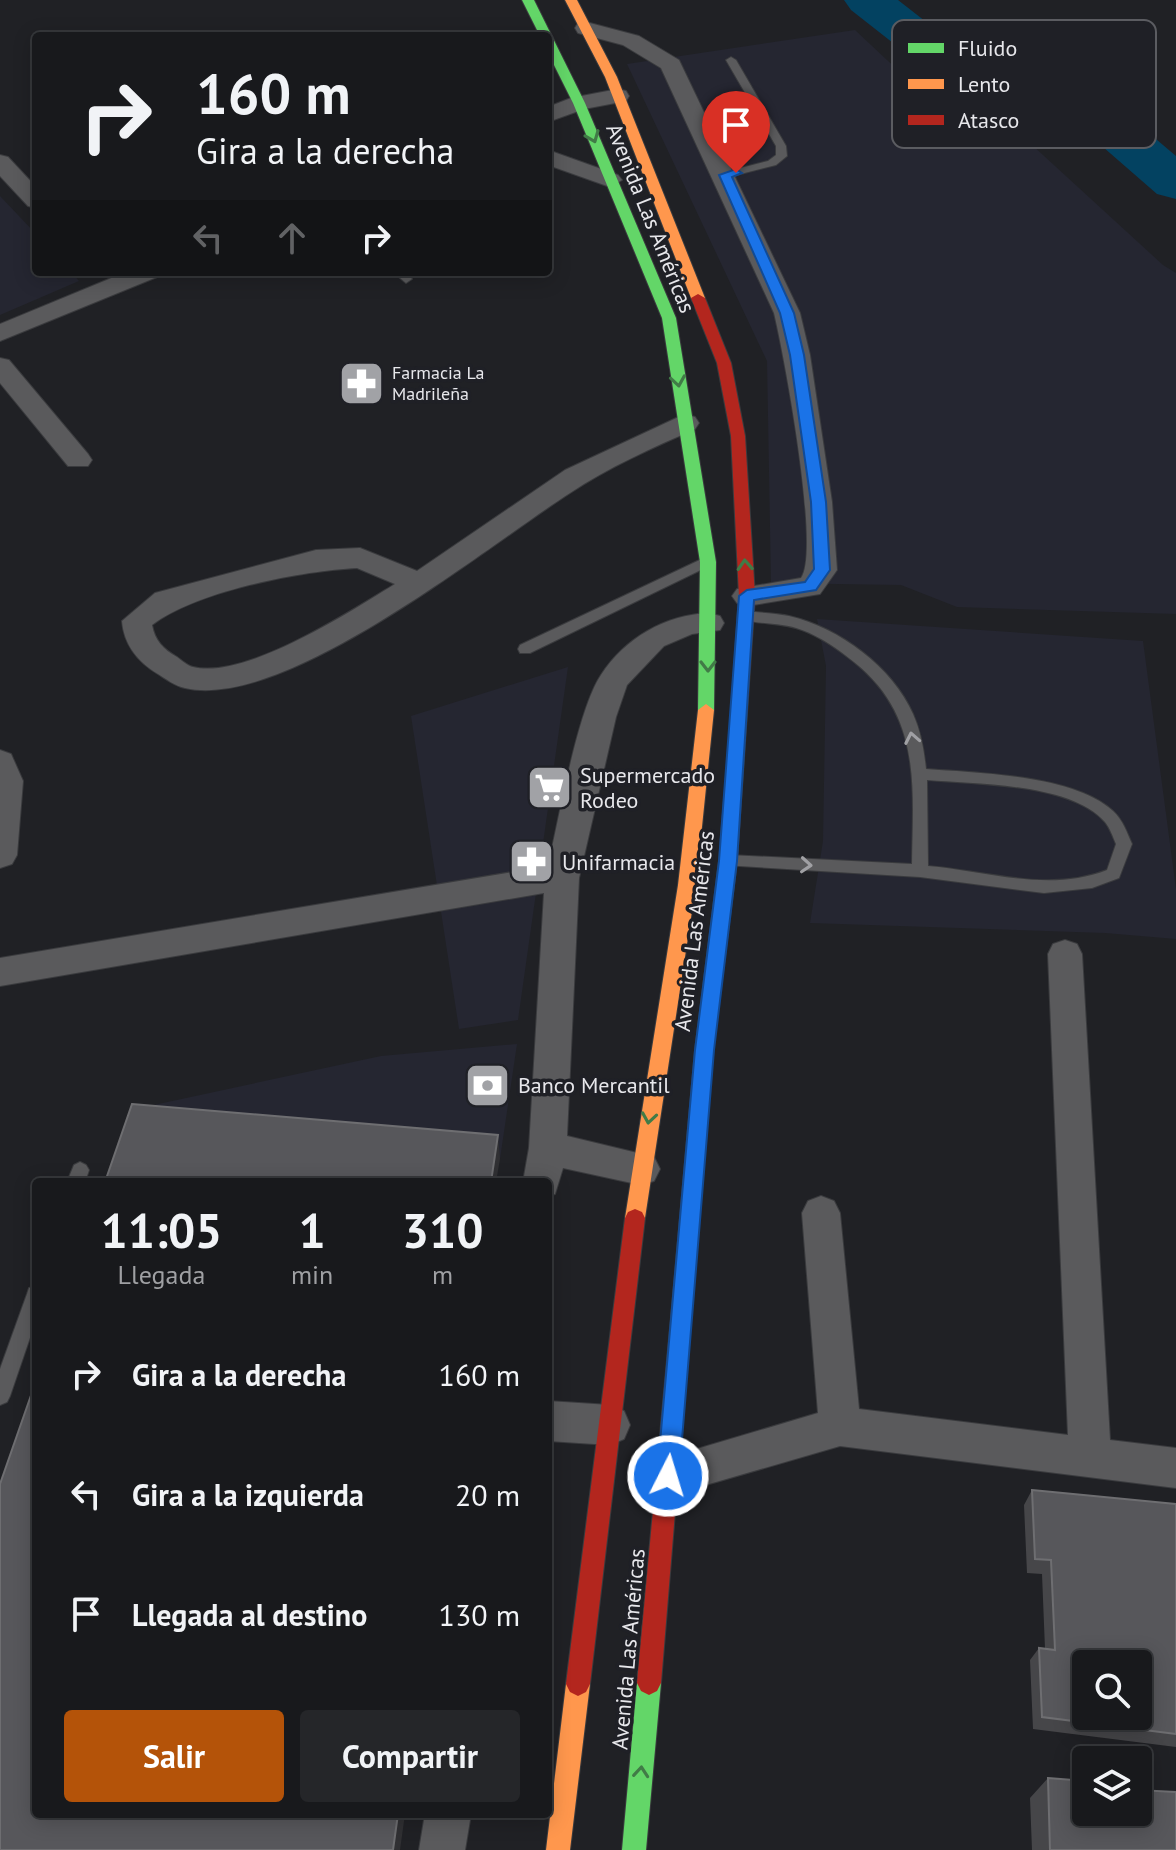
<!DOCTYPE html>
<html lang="es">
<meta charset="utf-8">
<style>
body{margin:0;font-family:"PT Sans",sans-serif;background:#252629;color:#f1f3f6;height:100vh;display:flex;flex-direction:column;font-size:30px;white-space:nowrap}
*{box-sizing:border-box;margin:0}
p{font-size:26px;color:#9fa0a3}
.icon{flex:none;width:44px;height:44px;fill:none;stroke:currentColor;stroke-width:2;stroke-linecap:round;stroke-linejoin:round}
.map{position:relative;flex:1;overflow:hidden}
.side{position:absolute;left:32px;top:1178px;width:520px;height:640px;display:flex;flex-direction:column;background:#18191c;border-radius:8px;box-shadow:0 4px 20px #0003,0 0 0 2px #36383b}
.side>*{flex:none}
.hud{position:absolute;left:32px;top:32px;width:520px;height:244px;border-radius:8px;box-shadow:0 4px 20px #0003,0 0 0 2px #36383b;background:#18191c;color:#f1f3f6;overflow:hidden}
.fabs{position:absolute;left:1072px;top:1650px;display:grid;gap:16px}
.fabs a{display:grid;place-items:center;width:80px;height:80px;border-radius:8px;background:#18191c;box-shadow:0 4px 20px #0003,0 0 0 2px #36383b;font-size:40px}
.pin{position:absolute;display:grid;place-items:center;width:68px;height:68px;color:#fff;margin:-82px -34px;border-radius:50% 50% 50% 0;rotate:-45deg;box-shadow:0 0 8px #0007}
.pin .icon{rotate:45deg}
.me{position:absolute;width:88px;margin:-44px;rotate:5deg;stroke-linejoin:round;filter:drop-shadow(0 0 6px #0008)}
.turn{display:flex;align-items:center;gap:28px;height:168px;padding:0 32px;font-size:36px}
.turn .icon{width:104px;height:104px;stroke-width:2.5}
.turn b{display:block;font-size:56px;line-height:68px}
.lanes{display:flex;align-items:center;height:76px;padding:0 32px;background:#0003;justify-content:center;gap:40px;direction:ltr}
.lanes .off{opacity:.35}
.eta{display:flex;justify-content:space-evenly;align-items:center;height:136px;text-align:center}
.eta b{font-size:48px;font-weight:700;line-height:56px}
.primary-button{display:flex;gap:16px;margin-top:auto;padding:16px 32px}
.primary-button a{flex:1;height:92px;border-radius:8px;background:#b45309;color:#fff;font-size:32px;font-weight:700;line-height:92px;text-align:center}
.primary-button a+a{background:#252629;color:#f1f3f6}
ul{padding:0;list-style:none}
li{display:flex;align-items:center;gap:24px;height:120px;padding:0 32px}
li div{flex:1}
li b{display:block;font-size:30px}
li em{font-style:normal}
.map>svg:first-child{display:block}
</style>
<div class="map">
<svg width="1176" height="1850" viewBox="0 0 1176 1850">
<rect width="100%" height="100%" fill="#202125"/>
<path fill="#252631" d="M855,30L919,90L996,112L1163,265L1176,273V614L957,607L901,585L771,583L767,361L627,64Z
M0,196L36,234V272H71L79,281L0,315Z
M817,619L1143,641L1176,889V939L1105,933L810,923L823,841L826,666Z
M568,667L518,1020L459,1029L411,716Z
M517,1044L500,1159L141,1128L149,1106L381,1056Z"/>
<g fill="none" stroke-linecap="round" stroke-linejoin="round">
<path fill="#034261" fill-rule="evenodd" d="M844,0H898L948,39L1059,57L1176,156V199L1157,194L1026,80L916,61L851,10Z"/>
<defs>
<path id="lane" d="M731,57L736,60L786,146L787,156L776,165L725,178L721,177V173L768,161L776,155V146L726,60Z
M393,272H406L412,279L406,283Z
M706,557L711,559V565L530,653H520L518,649L520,645Z
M746,611C760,613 775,613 789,616C840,628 892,667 913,714C921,732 924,750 926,769C978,773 1074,775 1113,811C1123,820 1127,833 1132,844L1119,878L1092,888L1044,893L920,877L723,865L721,861L723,857L729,855L912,864C913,787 922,716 854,662C838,649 821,637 802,630C782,622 761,625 741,619L739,616ZM927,780C975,784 1071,783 1105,822C1110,828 1113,837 1116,844L1107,870C1049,893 987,871 928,866Z
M80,1162L86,1165L89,1170L85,1182H67L74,1165Z
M36,1286V1320L10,1396L7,1402L0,1405V1369L27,1294L29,1288Z"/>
<path id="street" d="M586,22L639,36L679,60L800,313L810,355L832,502L837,570L820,594L747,606L737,603L732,596L737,589L801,578C821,551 784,354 774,313L661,68L623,45L578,33L575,28L578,23Z
M618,89L626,91L629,96L626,101L584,109L548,122V107L571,98Z
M548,150L618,175L622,180L610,187L548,165Z
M0,155L8,157L36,187V208L28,206L0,176Z
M126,272H160L157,277L0,341V324Z
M0,358L9,360L88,454L92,460L88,466H68L0,383Z
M685,414L695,417L699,423L695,429C652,448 609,467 570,493C486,547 285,711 185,688C175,686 166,679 158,674C138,662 124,645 122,621L155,593L316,550L360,548L417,571L565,470ZM357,568L395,584C351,611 245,680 193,667C188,666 181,660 177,657C163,649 155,641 152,625C196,591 301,571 357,568Z
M709,613L720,616L724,623L720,630L692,634L664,646L627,685L616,717L579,878L567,1136L654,1157L660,1169L654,1181L641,1185L563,1168L555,1194L548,1196V1182H523L529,1148L544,893L0,986V958L548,866C559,820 577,711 601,675C625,638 665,615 709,613Z
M0,750L11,754L23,781L17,855L12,864L0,868Z
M1065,940L1077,944L1082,954L1110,1440L1176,1448V1488L840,1446L668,1496L653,1490L647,1476L653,1462L818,1413L802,1213L808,1201L821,1196L834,1201L840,1213L859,1409L1068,1435L1048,954L1053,944Z
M548,1401L610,1405L624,1411L630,1425L624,1439L610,1445L548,1441Z
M425,1814H471L465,1850H419Z"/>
<path id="fast" d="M522,0H534L585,103L676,318L716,562L714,710L706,716L698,710L700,562L662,318L573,103L548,53V36H540Z
M649,1671L657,1675L661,1683L646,1850H622L637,1683L641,1675Z"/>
<path id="slow" d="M565,0H577L617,77L705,298L703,301L698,302L691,298L605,77Z
M706,704L714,710L696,885L645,1218L642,1224L635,1227L628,1224L625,1218L678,885L698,710Z
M738,722L746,728L737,861L713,1050L691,1317L688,1324L681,1327L674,1324L671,1317L695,1050L719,861L730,728Z
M578,1672L586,1676L590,1684L570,1850H546L566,1684L570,1676Z"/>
<path id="jam" d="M698,294L705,298L731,363L745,436L755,596L746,728L738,734L730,728L739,596L731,436L717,363L691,298Z
M635,1209L642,1212L645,1218L590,1684L586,1692L578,1696L570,1692L566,1684L625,1218L628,1212Z
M681,1307L688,1310L691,1317L661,1683L657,1691L649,1695L641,1691L637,1683L671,1317L674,1310Z"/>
</defs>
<use href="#lane" stroke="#3a3b3e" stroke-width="2"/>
<use href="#street" stroke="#3a3b3e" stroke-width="2"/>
<use href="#fast" stroke="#3a3b3e" stroke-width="2"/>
<use href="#slow" stroke="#3a3b3e" stroke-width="2"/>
<use href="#jam" stroke="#3a3b3e" stroke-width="2"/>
<use href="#lane" fill="#5a5a5c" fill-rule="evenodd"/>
<use href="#street" fill="#5a5a5c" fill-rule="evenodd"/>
<use href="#fast" fill="#63d668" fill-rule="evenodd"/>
<use href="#slow" fill="#ff974d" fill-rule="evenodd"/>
<use href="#jam" fill="#b3261e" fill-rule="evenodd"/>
</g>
<path fill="#464649" d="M1032,1490L1176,1504V1747L1033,1729L1030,1660L1039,1648L1045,1649L1042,1574L1027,1573L1024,1505Z
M1048,1778L1176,1850H1032L1030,1798Z"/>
<path fill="#303033" d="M498,1135L500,1159L496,1182H491Z
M398,1814H405L400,1850H393Z"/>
<path fill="#57575b" stroke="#6e6e71" stroke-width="2" fill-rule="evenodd" d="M132,1104L498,1135L491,1182H105Z
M36,1381V1814H398L393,1850H0V1484Z
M1032,1490L1176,1504V1734L1042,1717L1039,1648L1055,1650L1051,1560L1035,1559ZM1086,1664H1138V1716H1086Z
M1048,1778L1086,1781V1812H1138V1790L1176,1792V1850H1050Z"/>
<defs><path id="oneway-chevron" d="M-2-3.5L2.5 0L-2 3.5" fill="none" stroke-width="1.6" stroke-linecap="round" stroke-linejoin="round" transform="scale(2)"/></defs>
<g stroke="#417b47">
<use href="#oneway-chevron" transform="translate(593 137) rotate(68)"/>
<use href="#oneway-chevron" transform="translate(678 381) rotate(81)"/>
<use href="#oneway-chevron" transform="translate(745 565) rotate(-93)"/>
<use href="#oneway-chevron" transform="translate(708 666) rotate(90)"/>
<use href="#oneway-chevron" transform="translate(649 1118) rotate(99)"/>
<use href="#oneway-chevron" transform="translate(641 1772) rotate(-85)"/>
</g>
<g stroke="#a0a0a4">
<use href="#oneway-chevron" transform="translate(912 738) rotate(-101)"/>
<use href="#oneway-chevron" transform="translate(806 865) rotate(4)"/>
</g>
<path fill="#1a73e8" stroke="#114b97" stroke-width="2" d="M736,169L742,173L732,177L794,313L804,355L826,502L830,570L816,590L754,600L737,861L714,1050L679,1476L676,1483L668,1486L660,1483L657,1476L695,1050L719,861L739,596L747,590L805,582L814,569L811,502L790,355L780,313L719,175Z"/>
<defs>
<symbol id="pharmacy-square" viewBox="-11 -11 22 22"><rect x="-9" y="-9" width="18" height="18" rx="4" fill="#a1a2a6" stroke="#1f2026"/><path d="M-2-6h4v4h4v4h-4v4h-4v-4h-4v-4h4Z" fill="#fff"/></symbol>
<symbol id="supermarket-square" viewBox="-11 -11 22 22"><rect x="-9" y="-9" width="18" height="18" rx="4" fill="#a1a2a6" stroke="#1f2026"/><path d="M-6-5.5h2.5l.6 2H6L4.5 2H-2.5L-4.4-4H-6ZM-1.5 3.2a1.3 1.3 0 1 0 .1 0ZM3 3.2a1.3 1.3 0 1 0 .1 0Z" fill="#fff"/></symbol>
<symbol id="bank-square" viewBox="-11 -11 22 22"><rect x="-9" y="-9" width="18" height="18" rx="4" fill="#a1a2a6" stroke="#1f2026"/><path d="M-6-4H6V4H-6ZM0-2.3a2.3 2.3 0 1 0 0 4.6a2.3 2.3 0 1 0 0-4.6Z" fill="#fff"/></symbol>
</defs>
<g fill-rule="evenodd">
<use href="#pharmacy-square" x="336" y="358" width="51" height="51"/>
<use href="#supermarket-square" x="524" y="762" width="51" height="51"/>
<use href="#pharmacy-square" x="506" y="836" width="51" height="51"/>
<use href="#bank-square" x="462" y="1060" width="51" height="51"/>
</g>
<g text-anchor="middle" stroke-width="7" stroke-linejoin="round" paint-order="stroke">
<g font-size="18" fill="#e7e7eb" stroke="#1f2026" text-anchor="start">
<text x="392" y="379">Farmacia La<tspan x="392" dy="21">Madrileña</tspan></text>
</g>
<g font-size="22" fill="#e7e7eb" stroke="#1f2026">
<text transform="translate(651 218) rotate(68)" y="8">Avenida Las Américas</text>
<text transform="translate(694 931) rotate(-83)" y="8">Avenida Las Américas</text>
<text transform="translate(628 1649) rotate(-85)" y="8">Avenida Las Américas</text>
</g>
<g font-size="22" fill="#e7e7eb" stroke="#1f2026" text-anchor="start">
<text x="580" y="783">Supermercado<tspan x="580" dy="25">Rodeo</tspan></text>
<text x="562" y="870">Unifarmacia</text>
<text x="518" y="1093">Banco Mercantil</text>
</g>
</g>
<rect x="892" y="20" width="264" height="128" rx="12" fill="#1f2026" stroke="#5b5c61" stroke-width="2"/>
<rect x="908" y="43" width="36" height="10" fill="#63d668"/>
<rect x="908" y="79" width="36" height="10" fill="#ff974d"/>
<rect x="908" y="115" width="36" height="10" fill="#b3261e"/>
<g font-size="22" fill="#e7e7eb">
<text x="958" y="56">Fluido</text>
<text x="958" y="92">Lento</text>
<text x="958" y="128">Atasco</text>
</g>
</svg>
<div class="fabs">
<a><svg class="icon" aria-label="search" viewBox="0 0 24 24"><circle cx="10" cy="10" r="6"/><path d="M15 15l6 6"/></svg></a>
<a><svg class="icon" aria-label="layers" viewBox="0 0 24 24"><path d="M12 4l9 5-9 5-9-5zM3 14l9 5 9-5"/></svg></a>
</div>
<div class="pin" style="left:736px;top:173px;background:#d93025"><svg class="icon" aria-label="arrive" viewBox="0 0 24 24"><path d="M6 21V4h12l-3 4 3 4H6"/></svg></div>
<svg class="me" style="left:668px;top:1476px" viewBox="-20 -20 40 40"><circle r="17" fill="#1a73e8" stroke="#fff" stroke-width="3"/><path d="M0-11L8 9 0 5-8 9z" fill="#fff"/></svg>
<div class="hud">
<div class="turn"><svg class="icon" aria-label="right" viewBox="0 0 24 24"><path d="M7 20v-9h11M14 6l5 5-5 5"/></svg><div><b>160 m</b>Gira a la derecha</div></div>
<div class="lanes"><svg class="icon off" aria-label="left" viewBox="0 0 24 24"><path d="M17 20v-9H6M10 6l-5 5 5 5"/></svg><svg class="icon off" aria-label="ahead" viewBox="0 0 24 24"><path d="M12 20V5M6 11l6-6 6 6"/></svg><svg class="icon" aria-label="right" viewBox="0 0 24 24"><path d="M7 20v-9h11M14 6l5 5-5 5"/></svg></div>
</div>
<section class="side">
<div class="eta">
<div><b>11:05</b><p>Llegada</p></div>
<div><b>1</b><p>min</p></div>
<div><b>310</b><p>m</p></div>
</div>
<ul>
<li><svg class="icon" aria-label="right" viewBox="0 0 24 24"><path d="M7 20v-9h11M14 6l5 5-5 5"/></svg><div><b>Gira a la derecha</b></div><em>160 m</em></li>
<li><svg class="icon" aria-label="left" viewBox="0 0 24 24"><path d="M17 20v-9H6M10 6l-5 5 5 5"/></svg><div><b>Gira a la izquierda</b></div><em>20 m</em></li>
<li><svg class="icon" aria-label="arrive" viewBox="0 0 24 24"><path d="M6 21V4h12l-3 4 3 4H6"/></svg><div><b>Llegada al destino</b></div><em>130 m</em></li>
</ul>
<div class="primary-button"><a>Salir</a><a>Compartir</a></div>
</section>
</div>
